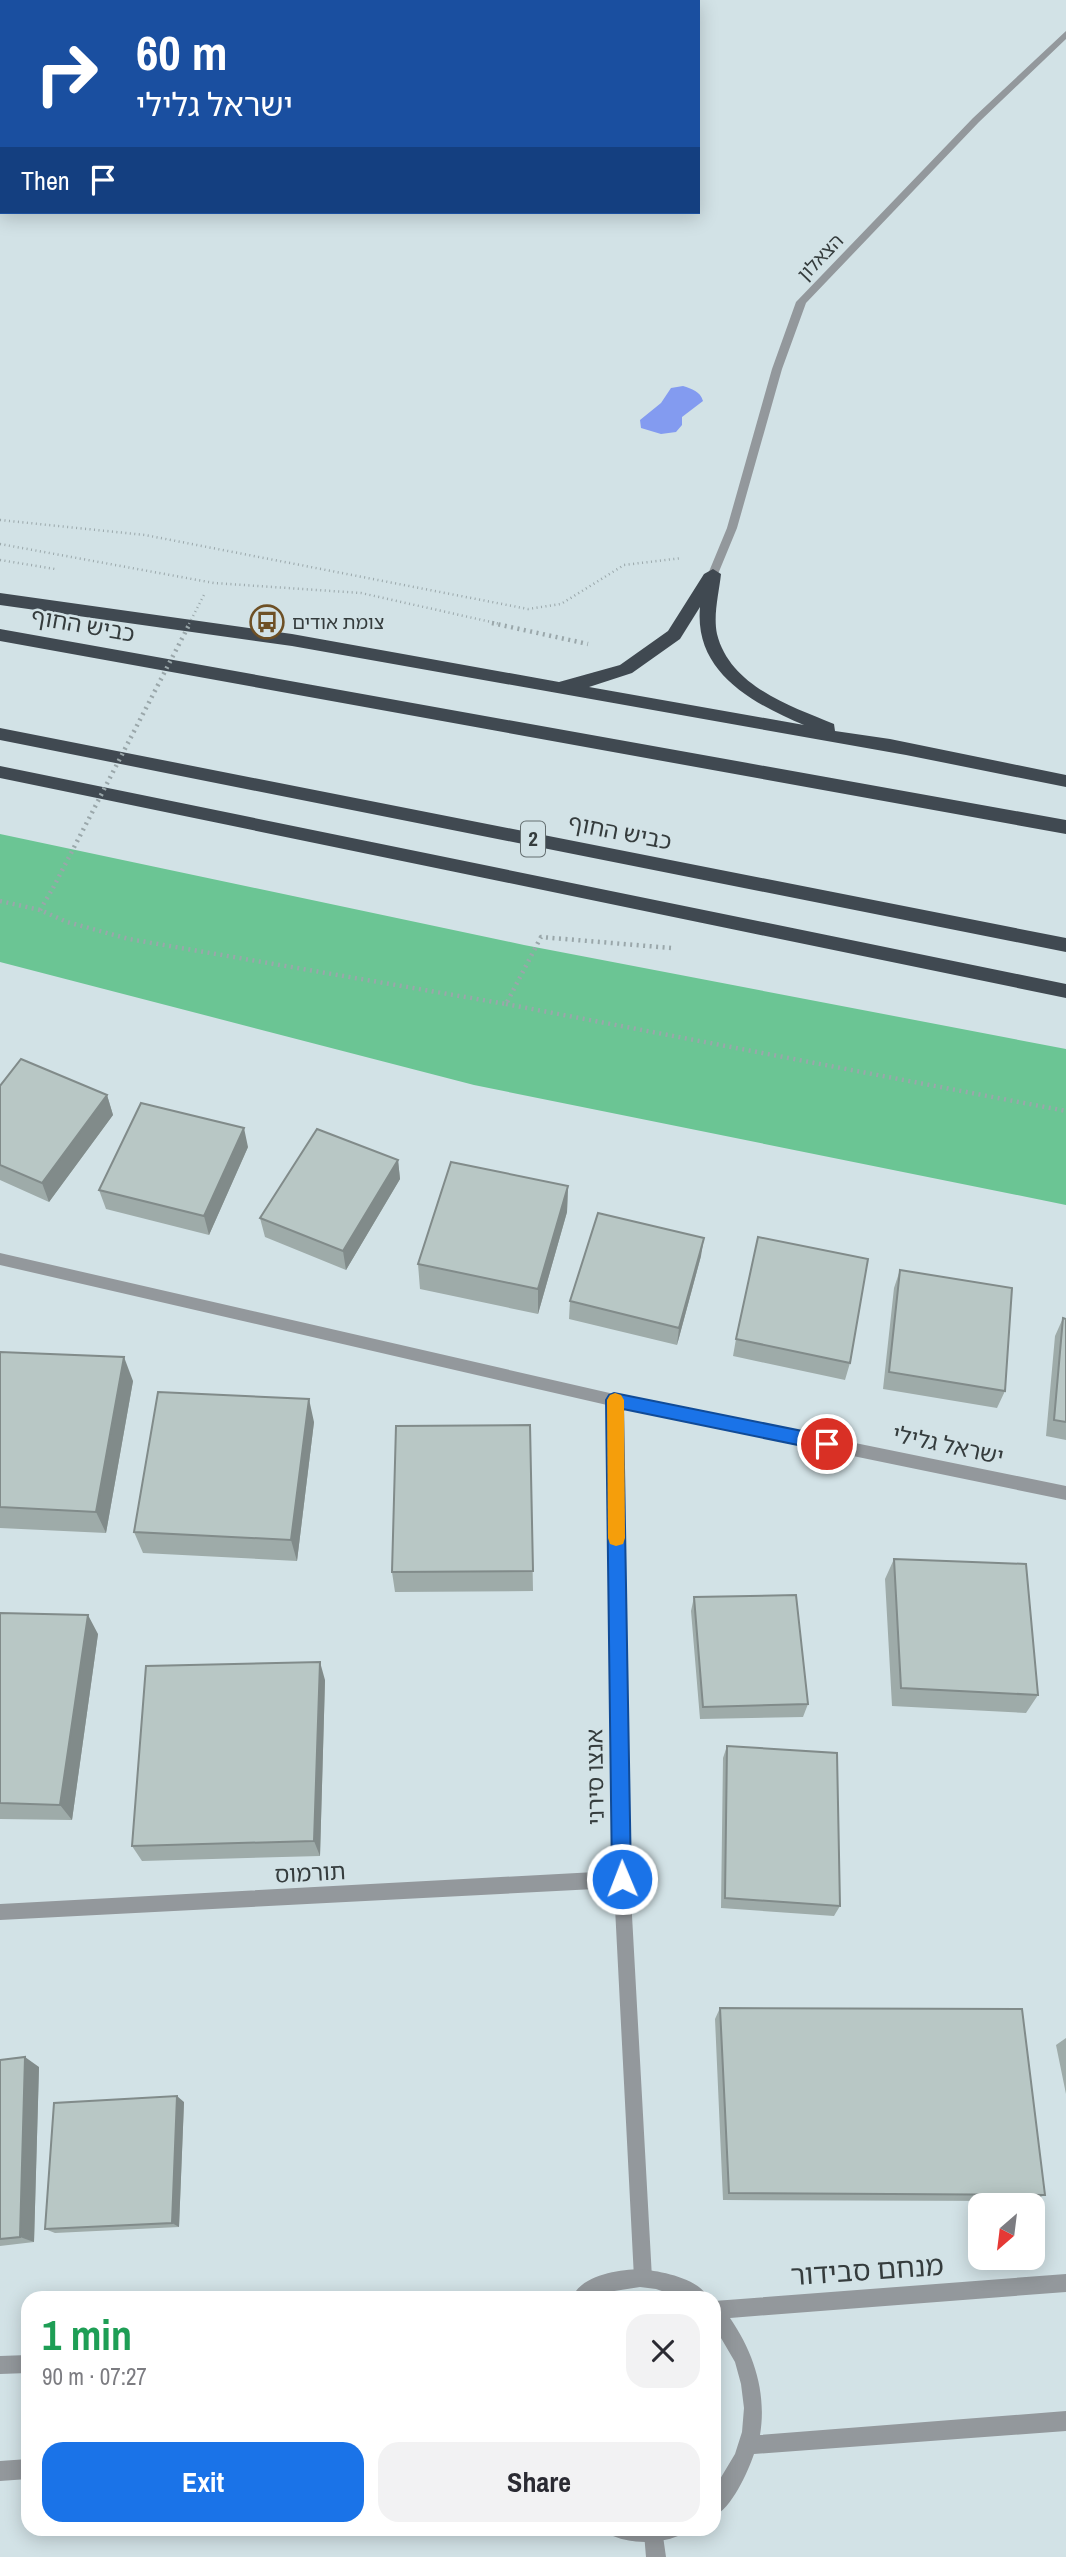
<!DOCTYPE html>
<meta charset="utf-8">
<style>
body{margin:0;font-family:"Archivo Narrow","Noto Sans Hebrew",sans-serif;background:#f2f2f3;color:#2b2b33;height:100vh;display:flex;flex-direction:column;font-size:26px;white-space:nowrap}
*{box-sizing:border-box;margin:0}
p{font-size:23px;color:#7c7c81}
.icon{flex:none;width:38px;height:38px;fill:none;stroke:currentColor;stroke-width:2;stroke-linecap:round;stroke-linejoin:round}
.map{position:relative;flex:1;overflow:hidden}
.details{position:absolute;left:21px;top:2291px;width:700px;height:245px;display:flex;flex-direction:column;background:#fff;border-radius:21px;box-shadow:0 4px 18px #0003}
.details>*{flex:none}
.banner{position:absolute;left:0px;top:0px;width:700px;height:214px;box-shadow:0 4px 18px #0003;background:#1a4fa0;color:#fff;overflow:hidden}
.needle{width:46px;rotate:208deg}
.fabs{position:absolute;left:968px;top:2193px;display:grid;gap:14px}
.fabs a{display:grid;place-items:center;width:77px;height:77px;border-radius:14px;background:#fff;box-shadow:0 4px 18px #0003;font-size:35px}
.pin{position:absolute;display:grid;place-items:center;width:60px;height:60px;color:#fff;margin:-30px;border:4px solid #fff;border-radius:50%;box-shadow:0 2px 7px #0007}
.me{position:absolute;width:77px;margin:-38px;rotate:359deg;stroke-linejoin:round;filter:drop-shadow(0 0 5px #0008)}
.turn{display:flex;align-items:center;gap:24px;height:147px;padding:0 21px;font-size:32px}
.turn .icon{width:91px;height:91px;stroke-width:2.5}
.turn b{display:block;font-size:49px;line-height:60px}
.then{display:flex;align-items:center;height:66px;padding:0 21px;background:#0003;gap:14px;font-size:26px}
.round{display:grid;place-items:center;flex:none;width:74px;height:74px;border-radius:21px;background:#f2f2f3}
.head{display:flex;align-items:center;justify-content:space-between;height:119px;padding:0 21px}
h1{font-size:42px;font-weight:700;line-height:52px;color:#1e9e55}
.button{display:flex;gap:14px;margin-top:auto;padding:14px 21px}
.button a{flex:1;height:80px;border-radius:21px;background:#1a73e8;color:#fff;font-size:28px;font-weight:700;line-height:80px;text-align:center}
.button a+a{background:#f2f2f3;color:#2b2b33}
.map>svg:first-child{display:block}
</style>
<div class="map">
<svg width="1066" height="2557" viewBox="0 0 1066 2557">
<rect width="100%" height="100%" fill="#d2e2e6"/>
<path fill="#6bc594" d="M0,834L524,945L1066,1049V1205L474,1085L0,962Z"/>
<path fill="#839bf0" d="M683,386C692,389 700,391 703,401L682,417V425L676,432L661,434L641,428L640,420L661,403L671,388Z"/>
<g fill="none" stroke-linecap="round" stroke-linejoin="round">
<path stroke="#9aa7aa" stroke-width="2.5" stroke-dasharray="1 3.5" stroke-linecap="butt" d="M0,520L145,535L528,609L561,604L624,565L682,558
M0,544L214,583L361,593L500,624
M0,560L55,569"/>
<path stroke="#9aa7aa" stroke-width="4.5" stroke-dasharray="2 4.5" stroke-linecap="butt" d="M492,623L588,644
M0,901L40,910L67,922L129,939L506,1004L541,937L671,948
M40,910L53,888
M506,1004L1066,1111"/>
<path fill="#93989c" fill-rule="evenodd" d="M1066,31V39L979,122L806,303L782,369L737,528L718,574L717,577H709L708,574L727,528L772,369L796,302L973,118Z
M0,1253L614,1394L1066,1486V1500L621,1408L630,1879L652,2278L650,2285L643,2287L636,2285L634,2278L614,1888L0,1920V1904L614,1871L607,1405L0,1265Z
M646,2529H662L666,2557H646L644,2533Z"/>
<path fill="#93989c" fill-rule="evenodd" d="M640,2269C659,2271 700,2278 708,2298H682L656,2289L640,2287L608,2292L597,2298H572C581,2275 618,2270 640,2269Z
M1066,2274V2292L730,2318C754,2353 767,2393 760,2435L1066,2411V2431L754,2454C748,2472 731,2509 714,2516V2489L735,2454L742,2432L744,2408L741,2384L735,2362L714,2326V2301Z
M28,2355V2373L0,2374V2356Z
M28,2459V2479L0,2481V2461Z
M610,2529H681L678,2536C658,2544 633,2544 613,2536Z"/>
<path fill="#404951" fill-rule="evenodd" d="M713,569L721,574C719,593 713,615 717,634C730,686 790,706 834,724L835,731L890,739L1066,775V787L906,755L292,646L0,605V593L292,634L559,682L620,665L668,631L704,574ZM700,607C694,672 752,703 804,725L589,687L632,673L680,639Z
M0,629L1066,820V834L0,641Z
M0,728L1066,938V952L0,740Z
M0,766L1066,984V998L0,778Z"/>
<path stroke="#9aa7aa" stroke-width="2.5" stroke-dasharray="1 3.5" stroke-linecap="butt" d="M189,624L204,595"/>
<path stroke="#9aa7aa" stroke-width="4.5" stroke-dasharray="2 4.5" stroke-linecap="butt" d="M53,888L190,623"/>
</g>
<path fill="#9eaba9" d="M0,1086L107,1095L113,1115L49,1202L0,1180Z
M248,1147L209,1235L106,1209L99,1190Z
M398,1160L400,1179L346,1270L265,1237L260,1218Z
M568,1186L567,1212L538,1314L420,1289L418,1264Z
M701,1256L677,1345L569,1319L570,1301Z
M900,1270L1005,1391L997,1408L883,1389L894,1288Z
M1063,1318L1066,1319V1440L1046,1436L1055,1336Z
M736,1339L850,1363L845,1380L733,1356Z
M0,1352L133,1381L106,1533L0,1528Z
M314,1422L297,1561L143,1553L134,1532Z
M530,1425L533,1591L395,1592L392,1572Z
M894,1559L1038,1695L1026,1713L892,1706L885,1579Z
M694,1597L808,1704L803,1717L700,1719L691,1611Z
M0,1613L98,1634L72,1820L0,1819Z
M325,1680L320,1856L142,1861L132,1846Z
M727,1746L840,1906L834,1916L721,1908L723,1758Z
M720,2008L1045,2195L1031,2201L723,2200L715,2019Z
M1066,2038V2094L1056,2045Z
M0,2060L39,2067L34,2242L0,2246Z
M184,2102L179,2227L55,2233L45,2229Z"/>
<path fill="#818b8a" d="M107,1095L113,1115L49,1202L42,1183Z
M244,1128L248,1147L209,1235L204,1216Z
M398,1160L400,1179L346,1270L343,1251Z
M568,1186L567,1212L538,1314V1289Z
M704,1238L701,1256L677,1345L679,1328Z
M124,1357L133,1381L106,1533L96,1512Z
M309,1399L314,1422L297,1561L291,1540Z
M88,1615L98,1634L72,1820L60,1805Z
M320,1662L325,1680L320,1856L314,1841Z
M25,2057L39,2067L34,2242L20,2237Z
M177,2096L184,2102L179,2227L172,2223Z"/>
<path fill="#b8c7c5" stroke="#818b8a" stroke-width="2" d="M21,1059L107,1095L42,1183L0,1165V1086Z
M141,1103L244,1128L204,1216L99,1190Z
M317,1129L398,1160L343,1251L260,1218Z
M451,1162L568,1186L538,1289L418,1264Z
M598,1213L704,1238L679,1328L570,1301Z
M758,1237L868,1259L850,1363L736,1339Z
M900,1270L1012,1288L1005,1391L889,1372Z
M1063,1318L1066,1319V1422L1054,1420Z
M0,1352L124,1357L96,1512L0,1507Z
M158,1392L309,1399L291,1540L134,1532Z
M530,1425L533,1571L392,1572L396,1426Z
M894,1559L1026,1564L1038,1695L901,1688Z
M796,1595L808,1704L703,1707L694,1597Z
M0,1613L88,1615L60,1805L0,1803Z
M320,1662L314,1841L132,1846L146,1666Z
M727,1746L837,1753L840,1906L725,1898Z
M720,2008L1022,2009L1045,2195L729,2193Z
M25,2057L20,2237L0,2239V2060Z
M177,2096L172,2223L45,2229L54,2103Z"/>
<path fill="#1a73e8" stroke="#114b97" stroke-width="2" d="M614,1393L827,1436L833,1439L835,1444L833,1449L827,1451L623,1409L631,1879L628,1886L622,1889L615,1886L612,1879L606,1400L609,1395Z"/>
<path fill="#f59e0b" d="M615,1393L621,1395L624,1400L625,1538L623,1544L616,1546L610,1544L608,1538L607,1400L610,1395Z"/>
<defs>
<symbol id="bus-ring" viewBox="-11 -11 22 22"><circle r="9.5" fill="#d2e2e6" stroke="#6e5025" stroke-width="1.5"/><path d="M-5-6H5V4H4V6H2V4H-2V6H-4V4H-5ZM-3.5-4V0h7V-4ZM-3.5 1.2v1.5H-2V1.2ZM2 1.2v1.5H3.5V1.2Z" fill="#6e5025"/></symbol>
</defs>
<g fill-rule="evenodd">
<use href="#bus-ring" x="248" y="603" width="38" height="38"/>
</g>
<g text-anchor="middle" stroke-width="5" stroke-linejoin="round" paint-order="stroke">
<g font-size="19" fill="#353c3d" stroke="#d2e2e6">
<text transform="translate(820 257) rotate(-46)" y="7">הצאלון</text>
</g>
<g font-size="19" fill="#353c3d" stroke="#d2e2e6" text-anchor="start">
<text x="292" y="629">צומת אודים</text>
</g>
<rect fill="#d2e2e6" stroke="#646e70" stroke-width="2" x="521" y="821.5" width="24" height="35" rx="5"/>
<g font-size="21" font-weight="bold" fill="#353c3d">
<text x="533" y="846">2</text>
</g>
<g font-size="23" fill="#353c3d" stroke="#d2e2e6">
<text transform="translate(83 625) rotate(10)" y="8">כביש החוף</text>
<text transform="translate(620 832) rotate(11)" y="8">כביש החוף</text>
<text transform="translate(948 1445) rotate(12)" y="8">ישראל גלילי</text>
<text transform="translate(595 1777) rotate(-91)" y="8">אנצו סירני</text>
<text transform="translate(310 1873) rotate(-3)" y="8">תורמוס</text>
</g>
<g font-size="28" fill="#353c3d" stroke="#d2e2e6">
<text transform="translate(867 2270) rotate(-4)" y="10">מנחם סבידור</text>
</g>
</g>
</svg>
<div class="fabs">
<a><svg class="needle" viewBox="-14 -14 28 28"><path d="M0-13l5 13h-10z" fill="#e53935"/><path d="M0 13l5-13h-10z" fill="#7c7c81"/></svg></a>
</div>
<div class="pin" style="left:827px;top:1444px;background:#d93025"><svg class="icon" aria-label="arrive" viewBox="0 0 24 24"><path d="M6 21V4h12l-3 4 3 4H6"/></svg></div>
<svg class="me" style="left:622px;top:1879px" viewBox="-20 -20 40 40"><circle r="17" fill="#1a73e8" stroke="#fff" stroke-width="3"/><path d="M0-11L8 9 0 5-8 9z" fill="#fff"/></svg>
<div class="banner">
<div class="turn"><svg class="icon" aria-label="right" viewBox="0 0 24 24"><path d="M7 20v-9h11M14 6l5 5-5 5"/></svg><div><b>60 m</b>ישראל גלילי</div></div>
<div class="then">Then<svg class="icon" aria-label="arrive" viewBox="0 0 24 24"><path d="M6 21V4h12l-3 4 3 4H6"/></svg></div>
</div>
<section class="details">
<div class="head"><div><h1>1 min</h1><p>90 m · 07:27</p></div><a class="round"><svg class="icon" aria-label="close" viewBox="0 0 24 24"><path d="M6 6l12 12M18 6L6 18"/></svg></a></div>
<div class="button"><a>Exit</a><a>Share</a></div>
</section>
</div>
